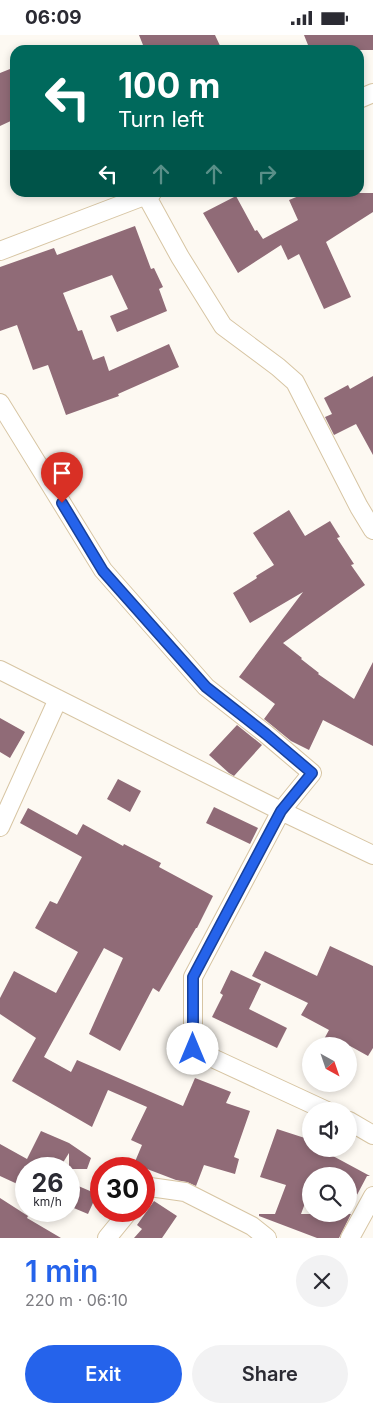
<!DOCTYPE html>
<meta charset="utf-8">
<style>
body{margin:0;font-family:Inter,sans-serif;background:#f2f2f3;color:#2b2b33;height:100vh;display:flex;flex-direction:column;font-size:19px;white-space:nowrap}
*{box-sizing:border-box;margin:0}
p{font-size:16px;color:#7c7c81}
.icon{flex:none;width:28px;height:28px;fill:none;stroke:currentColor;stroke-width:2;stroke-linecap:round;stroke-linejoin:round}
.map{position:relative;height:1203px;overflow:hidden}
.details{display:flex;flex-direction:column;background:#fff;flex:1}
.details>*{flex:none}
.hud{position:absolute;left:10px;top:10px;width:354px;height:152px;border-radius:15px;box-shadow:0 2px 8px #0003;background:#00695c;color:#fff;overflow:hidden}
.needle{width:32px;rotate:140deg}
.controls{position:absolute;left:302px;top:1002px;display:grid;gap:10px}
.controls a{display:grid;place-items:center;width:55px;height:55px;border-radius:50%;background:#fff;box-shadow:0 2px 8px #0003;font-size:25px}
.speed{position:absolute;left:15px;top:1122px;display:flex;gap:10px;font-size:25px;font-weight:700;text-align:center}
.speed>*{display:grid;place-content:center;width:65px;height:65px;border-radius:50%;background:#fff;box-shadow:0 2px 8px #0003;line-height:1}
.speed small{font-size:12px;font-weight:400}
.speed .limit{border:8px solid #d22;background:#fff;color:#111}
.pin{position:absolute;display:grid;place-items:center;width:42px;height:42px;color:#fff;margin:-51px -21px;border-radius:50% 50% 50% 0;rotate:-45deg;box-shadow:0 0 5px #0007}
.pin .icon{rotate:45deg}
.me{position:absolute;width:55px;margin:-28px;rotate:0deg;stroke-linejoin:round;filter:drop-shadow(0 0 4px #0008)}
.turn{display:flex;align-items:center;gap:18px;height:105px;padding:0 25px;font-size:22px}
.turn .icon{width:65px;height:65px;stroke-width:2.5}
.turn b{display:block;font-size:35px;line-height:42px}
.lanes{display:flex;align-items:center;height:48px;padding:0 25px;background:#0003;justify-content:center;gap:25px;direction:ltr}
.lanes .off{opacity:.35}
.round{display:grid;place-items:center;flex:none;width:52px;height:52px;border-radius:26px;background:#f2f2f3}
.overview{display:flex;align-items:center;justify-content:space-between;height:85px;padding:0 25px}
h1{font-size:30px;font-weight:600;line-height:38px;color:#2563eb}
.action{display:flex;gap:10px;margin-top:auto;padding:10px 25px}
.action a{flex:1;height:58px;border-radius:30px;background:#2563eb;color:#fff;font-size:20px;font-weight:600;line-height:58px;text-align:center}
.action a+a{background:#f2f2f3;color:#2b2b33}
.status{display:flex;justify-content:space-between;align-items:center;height:35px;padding:0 25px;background:#fff;direction:ltr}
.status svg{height:14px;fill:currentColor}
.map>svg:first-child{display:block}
</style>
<div class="status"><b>06:09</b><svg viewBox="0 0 49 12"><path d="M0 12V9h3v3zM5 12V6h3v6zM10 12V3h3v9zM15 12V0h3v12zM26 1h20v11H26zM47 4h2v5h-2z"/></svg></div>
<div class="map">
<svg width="373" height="1203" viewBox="0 0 373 1203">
<rect width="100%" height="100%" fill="#fdf9f2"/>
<path fill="#906b77" d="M139,0H215L222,15H145Z
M304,0H373V15H310Z
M15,32V84L0,91V38Z
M306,158H373V177L326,207L351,262L324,274L299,219L288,225L281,210L238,238L203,178L236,161L255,196L257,195L263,204L298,185L289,165Z
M135,191L151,234L154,233L163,252L159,254L167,276L117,297L110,281L128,274L112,240L63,258L78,296L82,295L93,325L104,321L109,336L169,309L179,332L118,359L119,361L66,380L48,330L33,335L17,290L0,296V232L54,213L57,220Z
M373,341V420L356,389L334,400L325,382L332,379L324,363L348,350L350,354Z
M289,475L305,501L330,486L340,502L337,503L354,529L351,530L365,550L283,608L302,623L301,624L319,638L318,639L354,664L373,627V711L323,685L309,715L291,706L264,684L275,669L239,642L303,557L250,588L233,558L257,543L256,541L274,530L253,498Z
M0,683L25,697L10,723L0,717Z
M237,690L262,710L234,741L229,738L209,720Z
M118,744L141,756L130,777L107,764Z
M214,772L258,793L250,809L206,788Z
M28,773L77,800L83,789L123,811L124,809L161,828L159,832L213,861L197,893H196L159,957L153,953L120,1016L89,999L123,923L104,913L44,1022L71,1037L77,1025L183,1071L195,1043L231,1057L226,1068L250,1076L234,1122L239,1124L235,1139L204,1130L196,1151L187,1147L176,1145L134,1129L142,1110L131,1105L147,1072L108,1055L92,1092L12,1046L36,1003L0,979V963L14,936L56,958L78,917L35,893L50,866L57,869L82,822L20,788Z
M330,911L373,931V1013L368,1021L350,1011H331L323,1006L329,995L301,980L308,968L252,941L265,916L317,941Z
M231,935L261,949L249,974L287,993L277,1013L212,982L223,960L220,958Z
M277,1094L311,1105V1114H320L370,1141H367L349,1175V1141H311V1152L301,1179H351L339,1203H317L259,1181V1179H275L286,1150L260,1142Z
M41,1096L69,1108L91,1123L87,1134H69V1118L59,1134H26V1153L0,1141V1109L27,1124Z
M69,1147L97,1159L88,1179L69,1171Z
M0,1163L28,1181L27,1183L61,1203H0Z
M154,1166L177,1181L162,1203H134L142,1194L137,1190Z"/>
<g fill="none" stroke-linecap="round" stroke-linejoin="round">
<defs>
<path id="street" d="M359,64L373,58
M146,160L180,222L223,291L278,332L295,347L359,472L373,495
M0,216L152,158
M0,368L103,535L206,652L266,699L312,738L281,776L193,942V1014L327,1076
M0,635L281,776L373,820
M0,792L58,664
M349,1086L373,1100
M144,1159L150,1152L185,1157L252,1191L267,1203
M107,1203L129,1176
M350,1203L373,1161"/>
</defs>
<use href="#street" stroke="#d7c5a3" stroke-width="20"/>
<use href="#street" stroke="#fff" stroke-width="18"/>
</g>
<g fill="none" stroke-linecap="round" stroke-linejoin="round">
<defs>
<path id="route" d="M62,468L103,536L206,652L266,699L312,738L281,776L193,942V1014"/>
</defs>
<use href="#route" stroke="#184099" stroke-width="12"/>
<use href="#route" stroke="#2563eb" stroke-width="9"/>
</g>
</svg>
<div class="controls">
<a><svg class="needle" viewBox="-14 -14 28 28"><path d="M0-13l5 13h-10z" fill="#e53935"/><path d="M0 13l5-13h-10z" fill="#7c7c81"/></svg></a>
<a><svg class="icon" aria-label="sound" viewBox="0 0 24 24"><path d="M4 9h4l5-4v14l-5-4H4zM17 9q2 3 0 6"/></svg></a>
<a><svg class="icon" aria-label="search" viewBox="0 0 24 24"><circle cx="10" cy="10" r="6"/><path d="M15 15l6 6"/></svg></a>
</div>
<div class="speed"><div>26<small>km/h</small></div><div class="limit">30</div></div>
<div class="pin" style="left:62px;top:468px;background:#d93025"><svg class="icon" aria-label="arrive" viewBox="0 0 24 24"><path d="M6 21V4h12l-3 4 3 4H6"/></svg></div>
<svg class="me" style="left:193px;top:1014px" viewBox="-20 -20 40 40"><circle r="19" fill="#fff"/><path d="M0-13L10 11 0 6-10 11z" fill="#2563eb"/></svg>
<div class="hud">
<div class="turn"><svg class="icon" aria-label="left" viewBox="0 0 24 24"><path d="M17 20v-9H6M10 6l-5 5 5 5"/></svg><div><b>100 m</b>Turn left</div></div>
<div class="lanes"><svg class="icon" aria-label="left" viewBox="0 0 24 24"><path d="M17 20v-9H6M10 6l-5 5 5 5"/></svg><svg class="icon off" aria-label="ahead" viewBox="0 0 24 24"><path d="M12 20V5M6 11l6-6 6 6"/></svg><svg class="icon off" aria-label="ahead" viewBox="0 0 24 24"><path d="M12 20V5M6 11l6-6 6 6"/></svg><svg class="icon off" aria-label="right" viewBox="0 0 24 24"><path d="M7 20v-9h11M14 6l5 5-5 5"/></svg></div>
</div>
</div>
<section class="details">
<div class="overview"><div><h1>1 min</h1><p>220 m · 06:10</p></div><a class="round"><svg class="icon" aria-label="close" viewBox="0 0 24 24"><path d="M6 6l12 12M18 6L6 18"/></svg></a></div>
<div class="action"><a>Exit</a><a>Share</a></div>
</section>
